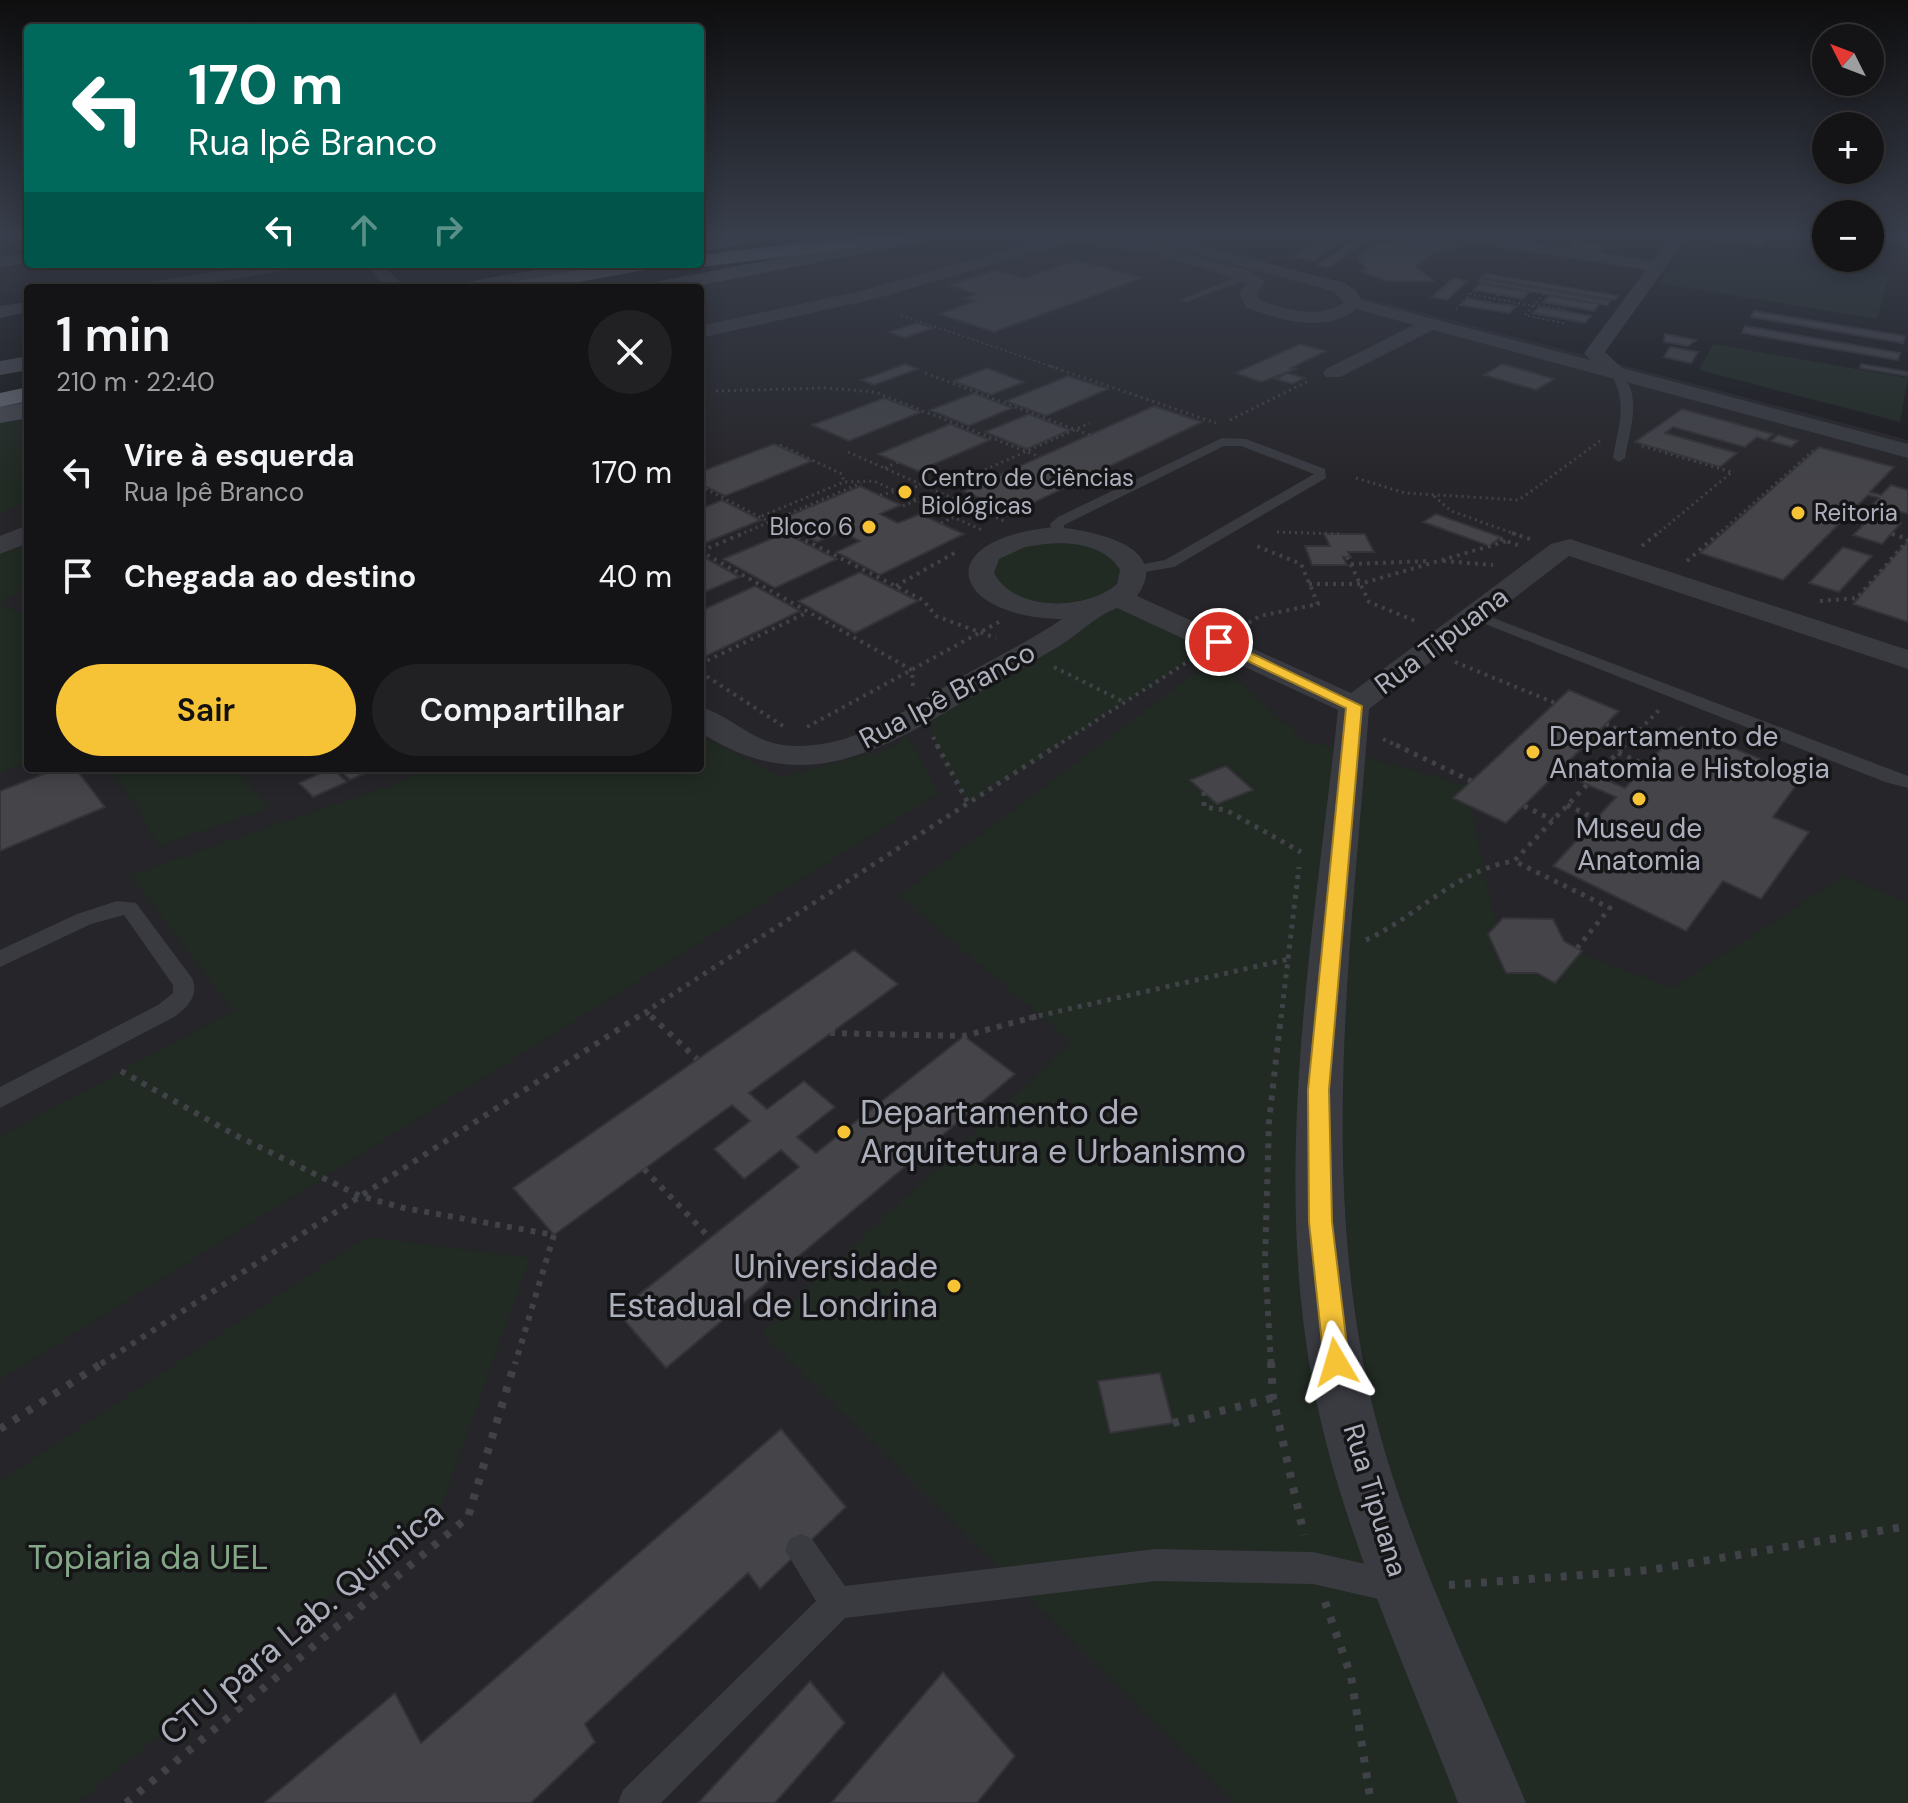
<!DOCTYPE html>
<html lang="pt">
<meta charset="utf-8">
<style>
body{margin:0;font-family:"DM Sans",sans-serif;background:#212022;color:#f1f3f6;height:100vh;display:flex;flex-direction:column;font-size:30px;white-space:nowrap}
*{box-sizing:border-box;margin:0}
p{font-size:26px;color:#9d9ea0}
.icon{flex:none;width:44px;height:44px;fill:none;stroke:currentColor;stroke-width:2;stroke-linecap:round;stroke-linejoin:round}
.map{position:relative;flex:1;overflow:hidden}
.sheet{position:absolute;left:24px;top:284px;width:680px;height:488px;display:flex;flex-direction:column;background:#141315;border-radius:8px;box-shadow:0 4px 20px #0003,0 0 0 2px #333234}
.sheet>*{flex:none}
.guide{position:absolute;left:24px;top:24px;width:680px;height:244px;border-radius:8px;box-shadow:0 4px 20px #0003,0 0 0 2px #333234;background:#00695c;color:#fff;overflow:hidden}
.needle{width:52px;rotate:312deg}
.fabs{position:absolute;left:1812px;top:24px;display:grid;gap:16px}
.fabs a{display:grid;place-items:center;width:72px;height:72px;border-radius:50%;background:#141315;box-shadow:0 4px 20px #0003,0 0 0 2px #333234;font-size:40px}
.pin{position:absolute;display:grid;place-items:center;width:68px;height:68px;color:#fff;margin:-34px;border:4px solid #fff;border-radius:50%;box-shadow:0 2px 8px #0007}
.me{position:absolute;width:88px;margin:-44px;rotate:353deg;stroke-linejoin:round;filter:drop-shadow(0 0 6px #0008)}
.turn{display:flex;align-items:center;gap:28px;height:168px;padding:0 32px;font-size:36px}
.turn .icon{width:104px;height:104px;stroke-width:2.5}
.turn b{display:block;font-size:56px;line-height:68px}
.lanes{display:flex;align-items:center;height:76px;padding:0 32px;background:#0003;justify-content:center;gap:40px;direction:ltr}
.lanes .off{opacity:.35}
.round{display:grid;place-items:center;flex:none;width:84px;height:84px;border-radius:42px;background:#212022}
.overview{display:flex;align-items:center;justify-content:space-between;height:136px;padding:0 32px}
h1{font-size:48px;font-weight:600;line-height:60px}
.cta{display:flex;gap:16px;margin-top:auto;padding:16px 32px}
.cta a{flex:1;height:92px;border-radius:48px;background:#f6c337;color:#111;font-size:32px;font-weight:600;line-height:92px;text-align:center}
.cta a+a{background:#212022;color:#f1f3f6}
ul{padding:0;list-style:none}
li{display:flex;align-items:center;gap:24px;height:104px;padding:0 32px}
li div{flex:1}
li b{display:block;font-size:30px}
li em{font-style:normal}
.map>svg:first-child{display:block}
</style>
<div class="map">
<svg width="1908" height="1803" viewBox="0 0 1908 1803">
<rect width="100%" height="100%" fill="#1a191c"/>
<path fill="#262529" d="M939,236L1139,238L1908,440V1803H0V395L28,390V768H700V288H665Z"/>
<path fill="#212a23" d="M1153,236H1209L1277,267Z
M1685,246L1888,277L1877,319L1659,283Z
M1713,344L1908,378L1900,422L1699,370Z
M28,412V502L0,514V418Z
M28,542V587L0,602V555Z
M1029,543C1059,543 1108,537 1121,572C1112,612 1035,609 1008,591C1001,586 997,578 992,571C997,552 1012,549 1029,543Z
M1123,601L1216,643L968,803L921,714Z
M0,604L28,617V762L0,773Z
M1214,658L1303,740L1467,785L1495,921L1672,988L1843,876L1908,902V1803H1235L761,1332L1071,1042L899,896Z
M907,735L939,793L0,1380V1136L233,1011L130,875L391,785L424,768H700V736L782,777L891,748Z
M107,768H237L270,808L159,846L133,803Z
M366,1237L530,1258L442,1505L77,1803H0V1481Z"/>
<path fill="#444449" stroke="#343338" stroke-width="2" d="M1324,236H1349L1314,260L1294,257Z
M1359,236L1370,237L1329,267L1318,265Z
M1696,236H1769L1763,247Z
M1818,236H1826V256L1810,254L1815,243L1823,244L1816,241Z
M1397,240L1446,241L1459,245L1430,255L1415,266L1433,281H1388L1361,271L1366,269L1359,260L1361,252L1379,244L1400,242Z
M1574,241L1605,245L1600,252L1568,247Z
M1078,260L1143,278L994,332L939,314L975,301L964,298L976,294L949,285L996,270L1024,278Z
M1486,274L1618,296L1615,300L1482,277Z
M1453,278L1467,281L1447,300L1432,297Z
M1481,279L1610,301L1607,305L1478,282Z
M1481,284L1502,288L1529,292L1523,299L1474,290Z
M1549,296L1572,300L1599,304L1594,311L1543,302Z
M1467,298L1491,303L1516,306L1509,313L1461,305Z
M1539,307L1563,311L1591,316L1585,323L1533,313Z
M1754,311L1905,336L1903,343L1751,317Z
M917,323L933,328L905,338L889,332Z
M1745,326L1900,353L1898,360L1742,333Z
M1665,334L1696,340L1688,346L1664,342Z
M1300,344L1326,351L1291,368L1296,369L1261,382L1235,373Z
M1670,347L1698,352L1691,363L1664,357Z
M905,364L918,369L874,385L861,380Z
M1502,364L1531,372L1554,379L1536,390L1484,375Z
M1861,364L1908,372V376L1860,368Z
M987,368L1024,382L991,395L953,381Z
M1287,373L1305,378L1292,384L1275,379Z
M1068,376L1108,389L1046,416L1006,401Z
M974,393L1012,408L969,426L930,410Z
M884,398L921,412L849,441L812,425Z
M1154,406L1202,422L1012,513L964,491Z
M1682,409L1726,421L1773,434L1766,440L1757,437L1745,447L1673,427L1665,433L1737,453L1720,467L1635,442Z
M1029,414L1070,430L1027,449L985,432Z
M950,424L990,440L918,471L878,454Z
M1778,435L1798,441L1791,447L1771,441Z
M774,444L812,461L725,496L700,484V472Z
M1819,447L1894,467L1870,492L1881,495L1891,485L1908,490V514L1873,504L1879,498L1868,495L1783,580L1700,553Z
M860,486L901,505L880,514L898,523L920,514L964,534L880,575L836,552L860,541L841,532L817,542L776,521Z
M722,500L761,520L700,545V509Z
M1436,514L1501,537L1489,546L1423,522Z
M1873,515L1901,523L1882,544L1853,535Z
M785,533L837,559L775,588L723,559Z
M1324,534H1365L1374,552H1348L1351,557H1343L1347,565H1312L1305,546H1330Z
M1908,541V622L1853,604Z
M1843,547L1872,556L1839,592L1809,583Z
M700,555L740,577L700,594Z
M860,572L918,601L855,633L798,601Z
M755,586L800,611L700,659V611Z
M1569,690L1619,711L1567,763L1625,788L1681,727L1803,776L1773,817L1809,832L1761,899L1723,881L1686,931L1553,866L1616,797L1558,772L1506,823L1453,798Z
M1226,766L1253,790L1217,804L1190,780Z
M59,768H75L105,807L0,851V791Z
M332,768L347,782L313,797L299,783Z
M338,768H376L350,780Z
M1503,918L1553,919L1564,941L1582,951L1555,983L1537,973H1506L1488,934Z
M854,950L898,984L749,1093L767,1109L804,1081L835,1107L797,1137L816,1153L964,1036L1015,1074L666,1368L617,1312L799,1167L781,1150L744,1179L714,1149L750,1121L732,1105L554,1235L513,1188Z
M1160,1373L1173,1423L1110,1433L1098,1381Z
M781,1429L846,1507L760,1589L748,1573L585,1724L595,1742L531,1803H264L395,1693L421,1743Z
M943,1672L1015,1756L977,1803H831Z
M810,1681L845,1723L775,1803H698Z"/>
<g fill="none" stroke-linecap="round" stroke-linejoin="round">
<path stroke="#404248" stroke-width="2" stroke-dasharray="2 3" stroke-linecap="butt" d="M1469,294L1534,306L1544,294
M1490,303L1500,293
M1533,304L1566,310
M1533,306L1525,315L1567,324
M1456,309L1481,283
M901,315L1056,368"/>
<path stroke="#404248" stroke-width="3" stroke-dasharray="2 4" stroke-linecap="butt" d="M1050,366L1216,423
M925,373L1090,435
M716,391L826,388L875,392L1040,457
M1230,420L1310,380
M780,445L842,474L844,482L874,481L984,531
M1642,446L1732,472L1656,535
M848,452L1004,521
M885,468L898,462
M1088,476L1099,481
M1356,478L1405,493L1519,500L1600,441
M700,486L795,535
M880,495L980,472L1090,423
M1434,496L1451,511L1518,535
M903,506L917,500
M975,508L987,501
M762,516L844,482
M1844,520L1863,525
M941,523L953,518
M1277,532L1339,534
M739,535L861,483
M1717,535L1815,449"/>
<path stroke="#404248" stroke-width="4" stroke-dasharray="3 5" stroke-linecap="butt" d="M791,533L923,600L936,616L996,638
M1512,533L1530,539
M1892,534L1908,539
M1500,539L1521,546
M1642,546L1658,533
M700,551L912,670L913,686
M701,551L744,533
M1347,557L1369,602L1418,622
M1443,561L1493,565
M1687,561L1719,533
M1351,564L1429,561
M1309,584H1360L1507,541
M896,586L958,551
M1820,601L1857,598L1908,540
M1242,627L1260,616L1318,604L1301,564L1254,545
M1455,662L1555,703
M700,664L808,612
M1054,667L1124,702
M700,672L783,726
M1606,724L1634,736
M807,727L999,622
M933,737L938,747
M1383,739L1400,747
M1055,747L1192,659
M1623,747L1659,710"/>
<path stroke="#404248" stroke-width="5" stroke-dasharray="4 6" stroke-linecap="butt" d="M937,745L968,803
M1396,745L1471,781
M1618,753L1646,765
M1204,792V807L1226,810L1301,852
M1567,805L1596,819
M1524,806L1553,820
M1366,940C1418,916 1456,870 1514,861
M1577,948L1610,908L1514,861L1625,745
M646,1012L653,1018
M636,1018L1058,745
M1029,1018L1289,959
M1281,1018L1299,867"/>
<path stroke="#404248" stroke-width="6" stroke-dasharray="5 7" stroke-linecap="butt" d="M651,1016L697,1059
M830,1033L964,1036L1038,1016
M121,1071L235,1135L360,1196L404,1208L554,1235L515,1364
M644,1169L710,1238
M101,1364L639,1016
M1271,1364L1265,1261L1269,1121L1281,1016"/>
<path stroke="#404248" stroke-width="8" stroke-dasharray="6 10" stroke-linecap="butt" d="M1271,1362L1273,1398L1304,1535
M1173,1423L1273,1398
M0,1429L104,1362
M1449,1585L1650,1570L1908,1526
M1325,1602L1351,1676L1371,1803
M126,1803L468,1517L515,1362"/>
<path fill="#3a3b41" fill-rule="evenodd" d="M1247,273L1250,278L1187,302L1179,300Z
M1615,370C1646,389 1629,430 1625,458L1619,462L1613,458C1618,426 1629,402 1610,373Z
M1222,438L1246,439L1325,469L1326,478L1174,567L1133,574L1126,570L1133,566L1165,560L1314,474L1241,446H1224L1068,523L1064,525V538L1052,535L1050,524L1058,517Z
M1475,611L1908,776V788L1885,782L1470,618V612Z
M117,901L136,903L192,978C200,995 187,1008 174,1017L0,1108V1087L158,1005L173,993V985L124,915L91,924L0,967V950L77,914Z
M801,1534L812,1539L845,1586L1156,1549L1313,1552L1396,1571L1407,1576L1412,1587L1407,1598L1396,1603L1313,1584L1156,1581L845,1618L661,1803H618L623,1790L816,1601L785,1550L790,1539Z"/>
<path fill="#3a3b41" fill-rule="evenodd" d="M1055,236L1125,237L1250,271L1265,282L1257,293L1260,300C1284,309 1321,320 1344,302L1333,291L1138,239L1136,236H1163L1345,283L1357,292L1361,300L1590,360L1584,353L1646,270L1461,241L1453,236H1492L1653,261L1672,236H1688L1605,352L1622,368L1908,444V458L1433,330L1340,377H1326L1323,373L1326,369L1414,325L1356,309C1327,334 1277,320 1246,307L1239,293L1246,283L1238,279L1148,252L1077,243L1056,246L874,299L700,338V326L865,290Z
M1880,236H1908V244L1882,239Z
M28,253V263L0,267V257Z
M263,264H302L294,269L178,288H137L146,283Z
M366,264H383L405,288H386Z
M28,302V312L0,318V306Z
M28,525V543L0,554V536Z
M1055,527C1089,530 1174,545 1137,596L1351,693L1551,544L1570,539L1908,650V669L1569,556L1369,709C1353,926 1322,1145 1363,1361C1391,1514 1467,1660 1526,1803H1458C1403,1659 1334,1515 1309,1362C1274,1146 1315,925 1338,710L1117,608C1097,615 1079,634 1061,645C1030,664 997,682 966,700C875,755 799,797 700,732V707C730,715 751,741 783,745C848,753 903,711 956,680C991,660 1028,642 1062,619C951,617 927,539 1055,527ZM1045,544C1070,541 1106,545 1120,570L1117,584C1087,611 1014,612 994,573L999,559L1025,547Z"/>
<path fill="#484a51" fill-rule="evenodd" d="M724,236H765L756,242L700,252V240Z
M893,236H932L923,242L686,288H645L655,282Z
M568,264H611L601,270L501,288H457L467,282Z
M28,356V370L0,375V361Z
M28,402V418L0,423V407Z"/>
<path fill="#666972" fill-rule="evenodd" d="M857,236H913L904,242L700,267L692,264H700V255Z
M613,264H655L645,270L546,288H503L513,282Z
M28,387V401L0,407V393Z"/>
</g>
<linearGradient id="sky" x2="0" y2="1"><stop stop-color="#0e0e0f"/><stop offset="0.48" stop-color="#383e4b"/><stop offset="1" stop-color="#383e4b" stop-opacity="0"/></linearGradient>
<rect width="1908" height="489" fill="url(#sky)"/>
<path fill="#f6c337" stroke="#a07f24" stroke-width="2" d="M1219,638L1362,706L1329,1090L1332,1222L1349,1362L1345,1371L1336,1374L1327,1371L1324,1362L1309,1222L1308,1090L1346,708L1214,645L1212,642Z"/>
<g fill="#f6c337" stroke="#151417" stroke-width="3">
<circle cx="905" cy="492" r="8"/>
<circle cx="1798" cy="513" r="8"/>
<circle cx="869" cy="527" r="8"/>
<circle cx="1533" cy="752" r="8"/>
<circle cx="1639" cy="799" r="8"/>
<circle cx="844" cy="1132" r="8"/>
<circle cx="954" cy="1286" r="8"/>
</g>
<g text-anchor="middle" stroke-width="7" stroke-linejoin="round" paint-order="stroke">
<g font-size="24" fill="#acb0bc" stroke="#151417" text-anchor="start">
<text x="921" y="486">Centro de Ciências<tspan x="921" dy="28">Biológicas</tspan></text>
<text x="1814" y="521">Reitoria</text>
<text x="853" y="535" text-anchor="end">Bloco 6</text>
</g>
<g font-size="28" fill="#acb0bc" stroke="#151417">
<text transform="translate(1441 640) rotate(-37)" y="10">Rua Tipuana</text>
<text transform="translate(947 695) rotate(-28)" y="10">Rua Ipê Branco</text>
<text transform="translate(1376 1500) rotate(73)" y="10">Rua Tipuana</text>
</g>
<g font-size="28" fill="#acb0bc" stroke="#151417" text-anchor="start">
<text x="1549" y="746">Departamento de<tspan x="1549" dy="32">Anatomia e Histologia</tspan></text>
<text x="1639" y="838" text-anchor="middle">Museu de<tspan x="1639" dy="32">Anatomia</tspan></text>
</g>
<g font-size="34" fill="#acb0bc" stroke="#151417" text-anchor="start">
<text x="860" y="1124">Departamento de<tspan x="860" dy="39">Arquitetura e Urbanismo</tspan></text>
<text x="938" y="1278" text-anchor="end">Universidade<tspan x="938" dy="39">Estadual de Londrina</tspan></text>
</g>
<g font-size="34" fill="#83a787" stroke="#151417">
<text x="148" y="1569">Topiaria da UEL</text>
</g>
<g font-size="34" fill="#acb0bc" stroke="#151417">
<text transform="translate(301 1623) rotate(-40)" y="12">CTU para Lab. Química</text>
</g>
</g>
</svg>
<div class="fabs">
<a><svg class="needle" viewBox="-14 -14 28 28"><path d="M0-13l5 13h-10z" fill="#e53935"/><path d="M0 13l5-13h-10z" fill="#9d9ea0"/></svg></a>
<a>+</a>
<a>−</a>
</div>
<div class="pin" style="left:1219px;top:642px;background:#d93025"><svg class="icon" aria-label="arrive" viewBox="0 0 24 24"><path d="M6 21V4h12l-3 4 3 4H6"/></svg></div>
<svg class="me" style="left:1336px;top:1362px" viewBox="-20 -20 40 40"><path d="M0-17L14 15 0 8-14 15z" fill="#f6c337" stroke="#fff" stroke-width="4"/></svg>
<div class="guide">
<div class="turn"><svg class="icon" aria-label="left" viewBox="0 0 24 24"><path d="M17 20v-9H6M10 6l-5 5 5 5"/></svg><div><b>170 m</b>Rua Ipê Branco</div></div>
<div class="lanes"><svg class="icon" aria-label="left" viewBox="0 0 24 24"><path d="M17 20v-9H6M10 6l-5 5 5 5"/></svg><svg class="icon off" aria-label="ahead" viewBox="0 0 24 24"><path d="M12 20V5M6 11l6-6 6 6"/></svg><svg class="icon off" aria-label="right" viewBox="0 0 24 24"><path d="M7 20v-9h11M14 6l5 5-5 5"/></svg></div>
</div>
<section class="sheet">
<div class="overview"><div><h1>1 min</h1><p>210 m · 22:40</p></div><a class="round"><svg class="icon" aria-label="close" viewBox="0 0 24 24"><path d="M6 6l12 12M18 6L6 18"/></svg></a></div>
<ul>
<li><svg class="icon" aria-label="left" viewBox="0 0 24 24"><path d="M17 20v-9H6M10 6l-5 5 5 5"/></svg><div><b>Vire à esquerda</b><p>Rua Ipê Branco</p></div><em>170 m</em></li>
<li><svg class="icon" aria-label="arrive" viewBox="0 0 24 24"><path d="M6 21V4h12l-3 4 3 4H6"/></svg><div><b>Chegada ao destino</b></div><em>40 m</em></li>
</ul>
<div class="cta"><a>Sair</a><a>Compartilhar</a></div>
</section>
</div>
